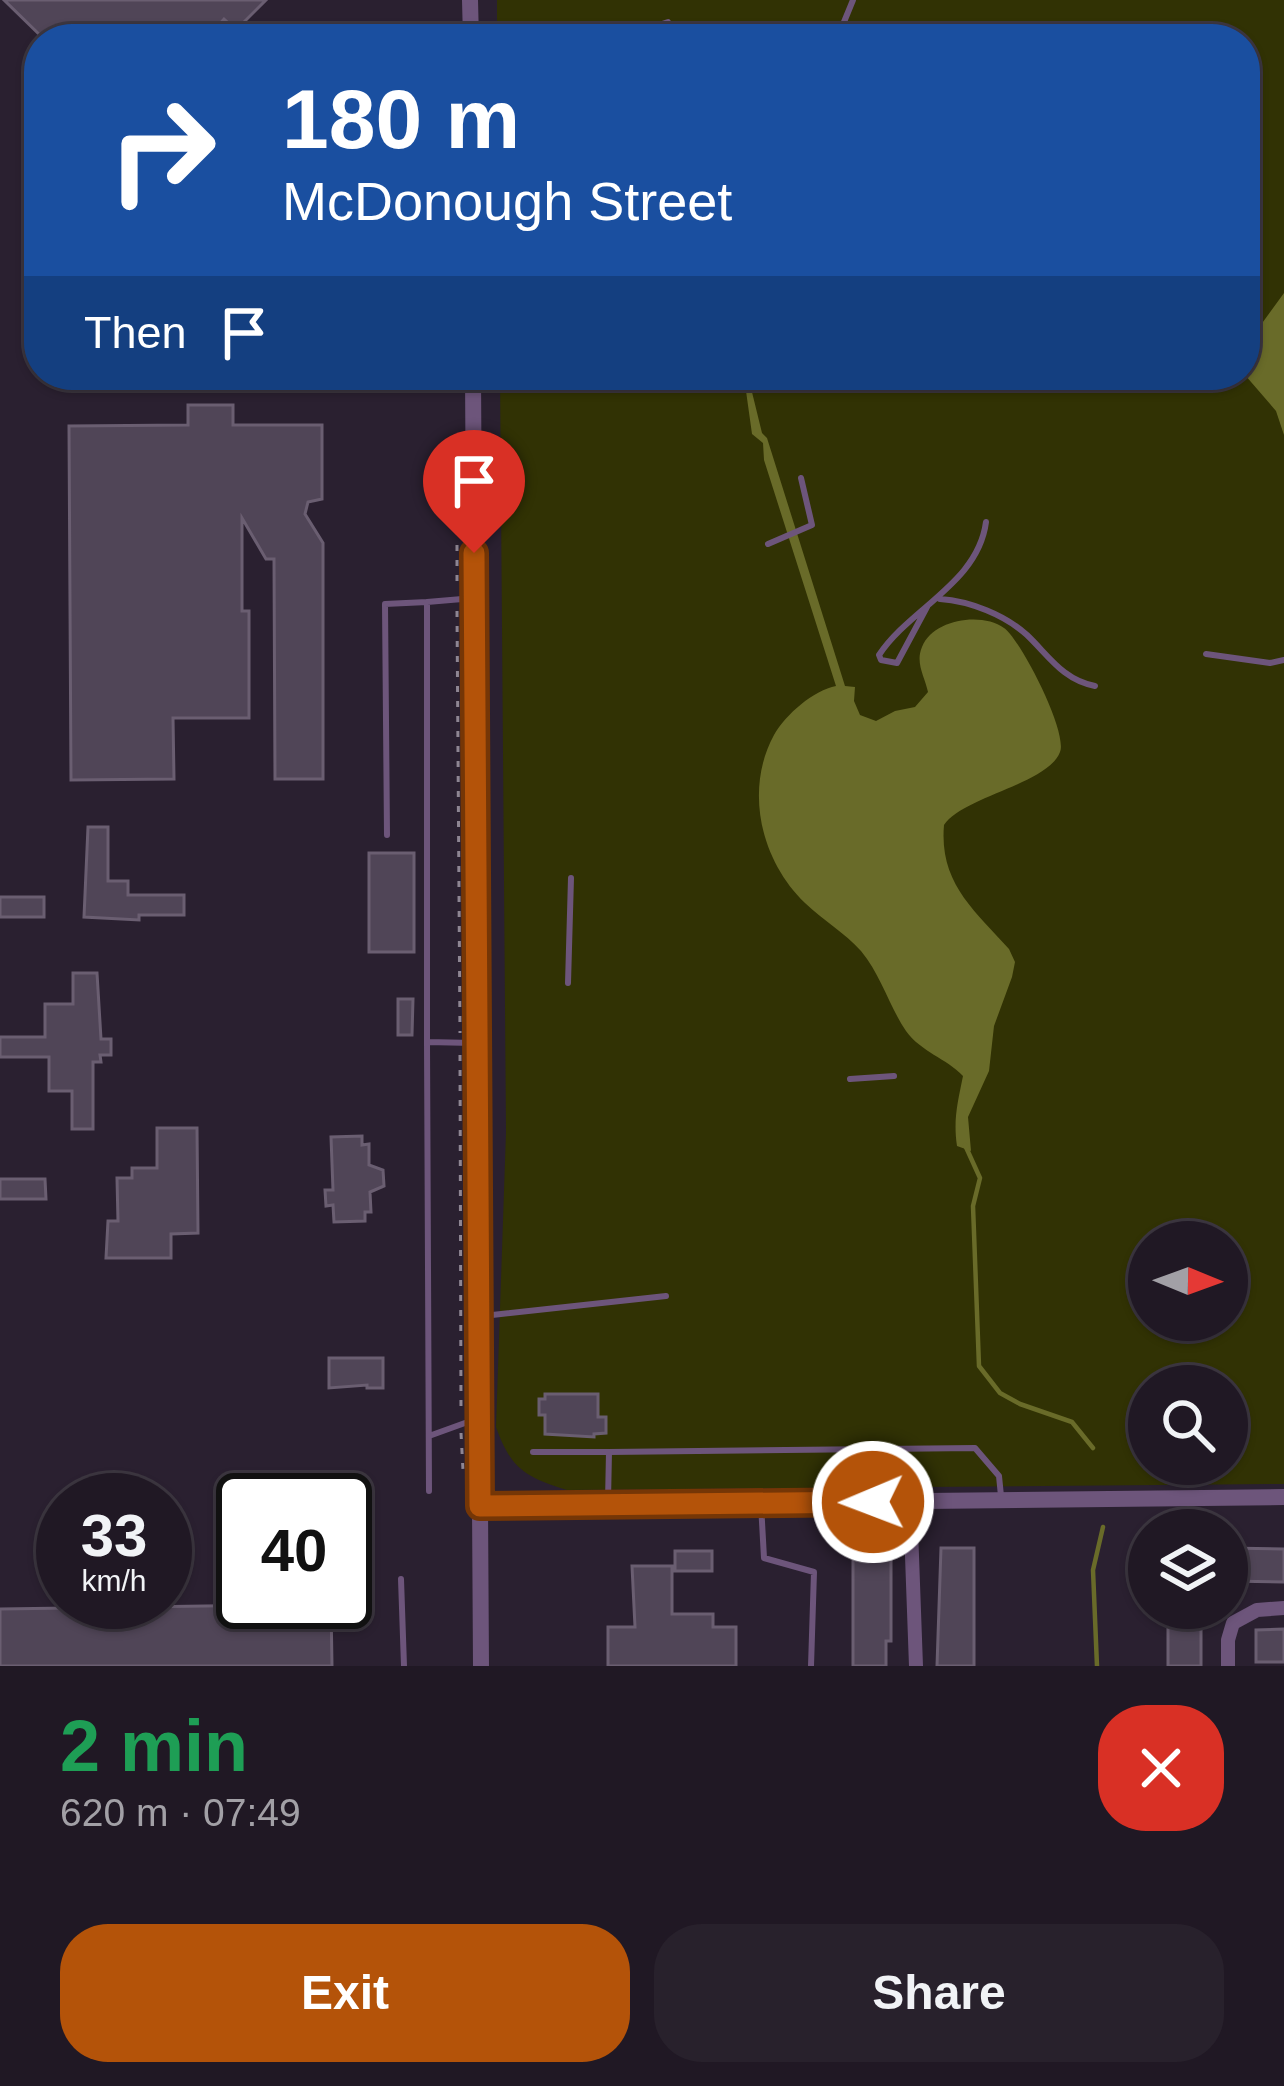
<!DOCTYPE html>
<meta charset="utf-8">
<style>
body{margin:0;font-family:Helvetica,sans-serif;background:#28212c;color:#f1f3f6;height:100vh;display:flex;flex-direction:column;font-size:45px;white-space:nowrap}
*{box-sizing:border-box;margin:0}
p{font-size:39px;color:#a2a0a6}
.icon{flex:none;width:66px;height:66px;fill:none;stroke:currentColor;stroke-width:2;stroke-linecap:round;stroke-linejoin:round}
.map{position:relative;height:1666px;overflow:hidden}
.side{display:flex;flex-direction:column;background:#201824;flex:1}
.side>*{flex:none}
.top-card{position:absolute;left:24px;top:24px;width:1236px;height:366px;border-radius:48px;box-shadow:0 3px 9px #0004,0 0 0 3px #3d3741;background:#1a4fa0;color:#fff;overflow:hidden}
.needle{width:78px;rotate:91deg}
.tools{position:absolute;left:1128px;top:1221px;display:grid;gap:24px}
.tools a{display:grid;place-items:center;width:120px;height:120px;border-radius:50%;background:#201824;box-shadow:0 3px 9px #0004,0 0 0 3px #3d3741;font-size:60px}
.speed{position:absolute;left:36px;top:1473px;display:flex;gap:24px;font-size:60px;font-weight:700;text-align:center}
.speed>*{display:grid;place-content:center;width:156px;height:156px;border-radius:50%;background:#201824;box-shadow:0 3px 9px #0004,0 0 0 3px #3d3741;line-height:1}
.speed small{font-size:30px;font-weight:400}
.speed .limit{border:6px solid #111;border-radius:18px;background:#fff;color:#111}
.pin{position:absolute;display:grid;place-items:center;width:102px;height:102px;color:#fff;margin:-123px -51px;border-radius:50% 50% 50% 0;rotate:-45deg;box-shadow:0 0 12px #0007}
.pin .icon{rotate:45deg}
.me{position:absolute;width:132px;margin:-66px;rotate:269deg;stroke-linejoin:round;filter:drop-shadow(0 0 9px #0008)}
.turn{display:flex;align-items:center;gap:42px;height:252px;padding:0 60px;font-size:54px}
.turn .icon{width:156px;height:156px;stroke-width:2.5}
.turn b{display:block;font-size:84px;line-height:102px}
.then{display:flex;align-items:center;height:114px;padding:0 60px;background:#0003;gap:24px;font-size:45px}
.round{display:grid;place-items:center;flex:none;width:126px;height:126px;border-radius:48px;background:#28212c}
.head{display:flex;align-items:center;justify-content:space-between;height:204px;padding:0 60px}
h1{font-size:72px;font-weight:700;line-height:90px;color:#1e9e55}
.button{display:flex;gap:24px;margin-top:auto;padding:24px 60px}
.button a{flex:1;height:138px;border-radius:48px;background:#b45309;color:#fff;font-size:48px;font-weight:700;line-height:138px;text-align:center}
.button a+a{background:#28212c;color:#f1f3f6}
.map>svg:first-child{display:block}
</style>
<div class="map">
<svg width="1284" height="1666" viewBox="0 0 1284 1666">
<rect width="100%" height="100%" fill="#2a2030"/>
<path fill="#313204" fill-rule="evenodd" d="M497,0H1284V1484L567,1490C525,1477 511,1469 496,1427L506,1132L500,375H1245V39H497ZM1149,1242H1227V1320H1149ZM1149,1386H1227V1464H1149Z"/>
<path fill="#696b29" d="M1284,293V435L1276,411L1245,375L1252,337Z
M735,375H741L751,388L762,433L767,438L845,686L855,687L854,701L860,715L876,721L895,711L915,707L928,692C925,677 915,663 922,647C933,619 982,612 1004,628C1021,640 1068,732 1060,752C1048,784 962,797 944,825C939,883 974,910 1009,949L1015,962L1012,977L994,1026L989,1071L968,1117L971,1151L957,1146C953,1120 958,1101 963,1076C946,1058 921,1052 906,1031C889,1006 881,975 861,951C845,933 823,920 805,903C761,861 744,790 774,735C786,714 814,690 836,686L764,460L763,443L752,434L746,391Z"/>
<g fill="none" stroke-linecap="round" stroke-linejoin="round">
<path stroke="#696b29" stroke-width="4.5" d="M965,1145L980,1178L973,1206L979,1366L1000,1393L1020,1404L1072,1422L1093,1448
M1097,1666L1093,1570L1103,1527"/>
</g>
<path fill="#504557" stroke="#6a5e71" stroke-width="3" d="M4,0H266L236,30L224,19L214,30L209,24L194,39H44Z
M188,405H233V425H322V499L308,502L305,514L323,543V779H275L274,559H266L242,518V611H249V718H173L174,779L71,780L69,426L188,425Z
M88,827H108V881H128V895H184V915H139V920L84,917Z
M369,853H414V952H369Z
M0,897H44V917H0Z
M73,973H97L101,1039H111V1055H100L101,1062H93V1129H72V1091H49V1057H0V1037H45V1004H73Z
M398,999H413L412,1035H398Z
M157,1128H197L198,1233L171,1234V1258H106L108,1221H118L117,1178H132V1168H157Z
M362,1136V1145L369,1144V1165L383,1170L384,1186L370,1192L371,1212H365V1221L334,1222L333,1205L326,1206L325,1190H333L331,1137Z
M0,1179H45L46,1199H0Z
M329,1358H383V1388H367V1385L329,1388Z
M545,1394H598V1417H606V1433L594,1434V1437L545,1434V1415H539V1399H545Z
M853,1547H886V1558H891V1641H886V1666H853Z
M941,1548H974V1666H937Z
M1227,1548L1284,1549V1582L1227,1581Z
M675,1551H712V1571H675Z
M632,1566H672V1614H713V1627H736V1666H608V1627H635Z
M331,1604L332,1666H0V1609Z
M1168,1626H1201V1666H1168Z
M1284,1629V1662H1256V1630Z"/>
<g fill="none" stroke-linecap="round" stroke-linejoin="round">
<path stroke="#8e8693" stroke-width="3" stroke-dasharray="6 9" stroke-linecap="butt" d="M457,545V589
M457,611L460,1033
M460,1055L461,1411
M461,1433L463,1470"/>
<path stroke="#6d557b" stroke-width="6" d="M291,39L303,26L318,39
M344,39L359,25L374,39
M617,39L668,22
M837,39L853,0
M768,544L812,525L801,478
M940,599C970,601 1005,615 1027,635C1049,656 1063,680 1095,686
M927,607L897,663L881,660L879,655C910,608 978,583 986,522
M1206,654L1270,663L1284,660
M387,835L385,604L427,602
M568,983L571,878
M427,1042L429,1491
M474,1043L427,1042V602L474,598
M850,1079L894,1076
M483,1316L666,1296
M429,1436L476,1419
M533,1452H609L608,1501
M609,1452L975,1448L999,1476L1001,1496
M761,1504L764,1558L814,1572L811,1666
M401,1579L404,1666"/>
<path stroke="#6d557b" stroke-width="14" d="M910,1501L916,1666
M1228,1666V1640L1233,1623L1257,1610L1284,1608"/>
<path stroke="#6d557b" stroke-width="16" d="M470,0L471,39
M473,375L481,1666
M480,1506L1284,1497"/>
</g>
<g fill="none" stroke-linecap="round" stroke-linejoin="round">
<defs>
<path id="route" d="M474,553L480,1506L873,1502"/>
</defs>
<use href="#route" stroke="#753606" stroke-width="30"/>
<use href="#route" stroke="#b45309" stroke-width="21"/>
</g>
</svg>
<div class="tools">
<a><svg class="needle" viewBox="-14 -14 28 28"><path d="M0-13l5 13h-10z" fill="#e53935"/><path d="M0 13l5-13h-10z" fill="#a2a0a6"/></svg></a>
<a><svg class="icon" aria-label="search" viewBox="0 0 24 24"><circle cx="10" cy="10" r="6"/><path d="M15 15l6 6"/></svg></a>
<a><svg class="icon" aria-label="layers" viewBox="0 0 24 24"><path d="M12 4l9 5-9 5-9-5zM3 14l9 5 9-5"/></svg></a>
</div>
<div class="speed"><div>33<small>km/h</small></div><div class="limit">40</div></div>
<div class="pin" style="left:474px;top:553px;background:#d93025"><svg class="icon" aria-label="arrive" viewBox="0 0 24 24"><path d="M6 21V4h12l-3 4 3 4H6"/></svg></div>
<svg class="me" style="left:873px;top:1502px" viewBox="-20 -20 40 40"><circle r="17" fill="#b45309" stroke="#fff" stroke-width="3"/><path d="M0-11L8 9 0 5-8 9z" fill="#fff"/></svg>
<div class="top-card">
<div class="turn"><svg class="icon" aria-label="right" viewBox="0 0 24 24"><path d="M7 20v-9h11M14 6l5 5-5 5"/></svg><div><b>180 m</b>McDonough Street</div></div>
<div class="then">Then<svg class="icon" aria-label="arrive" viewBox="0 0 24 24"><path d="M6 21V4h12l-3 4 3 4H6"/></svg></div>
</div>
</div>
<section class="side">
<div class="head"><div><h1>2 min</h1><p>620 m · 07:49</p></div><a class="round" style="background:#d93025;color:#fff"><svg class="icon" aria-label="close" viewBox="0 0 24 24"><path d="M6 6l12 12M18 6L6 18"/></svg></a></div>
<div class="button"><a>Exit</a><a>Share</a></div>
</section>
